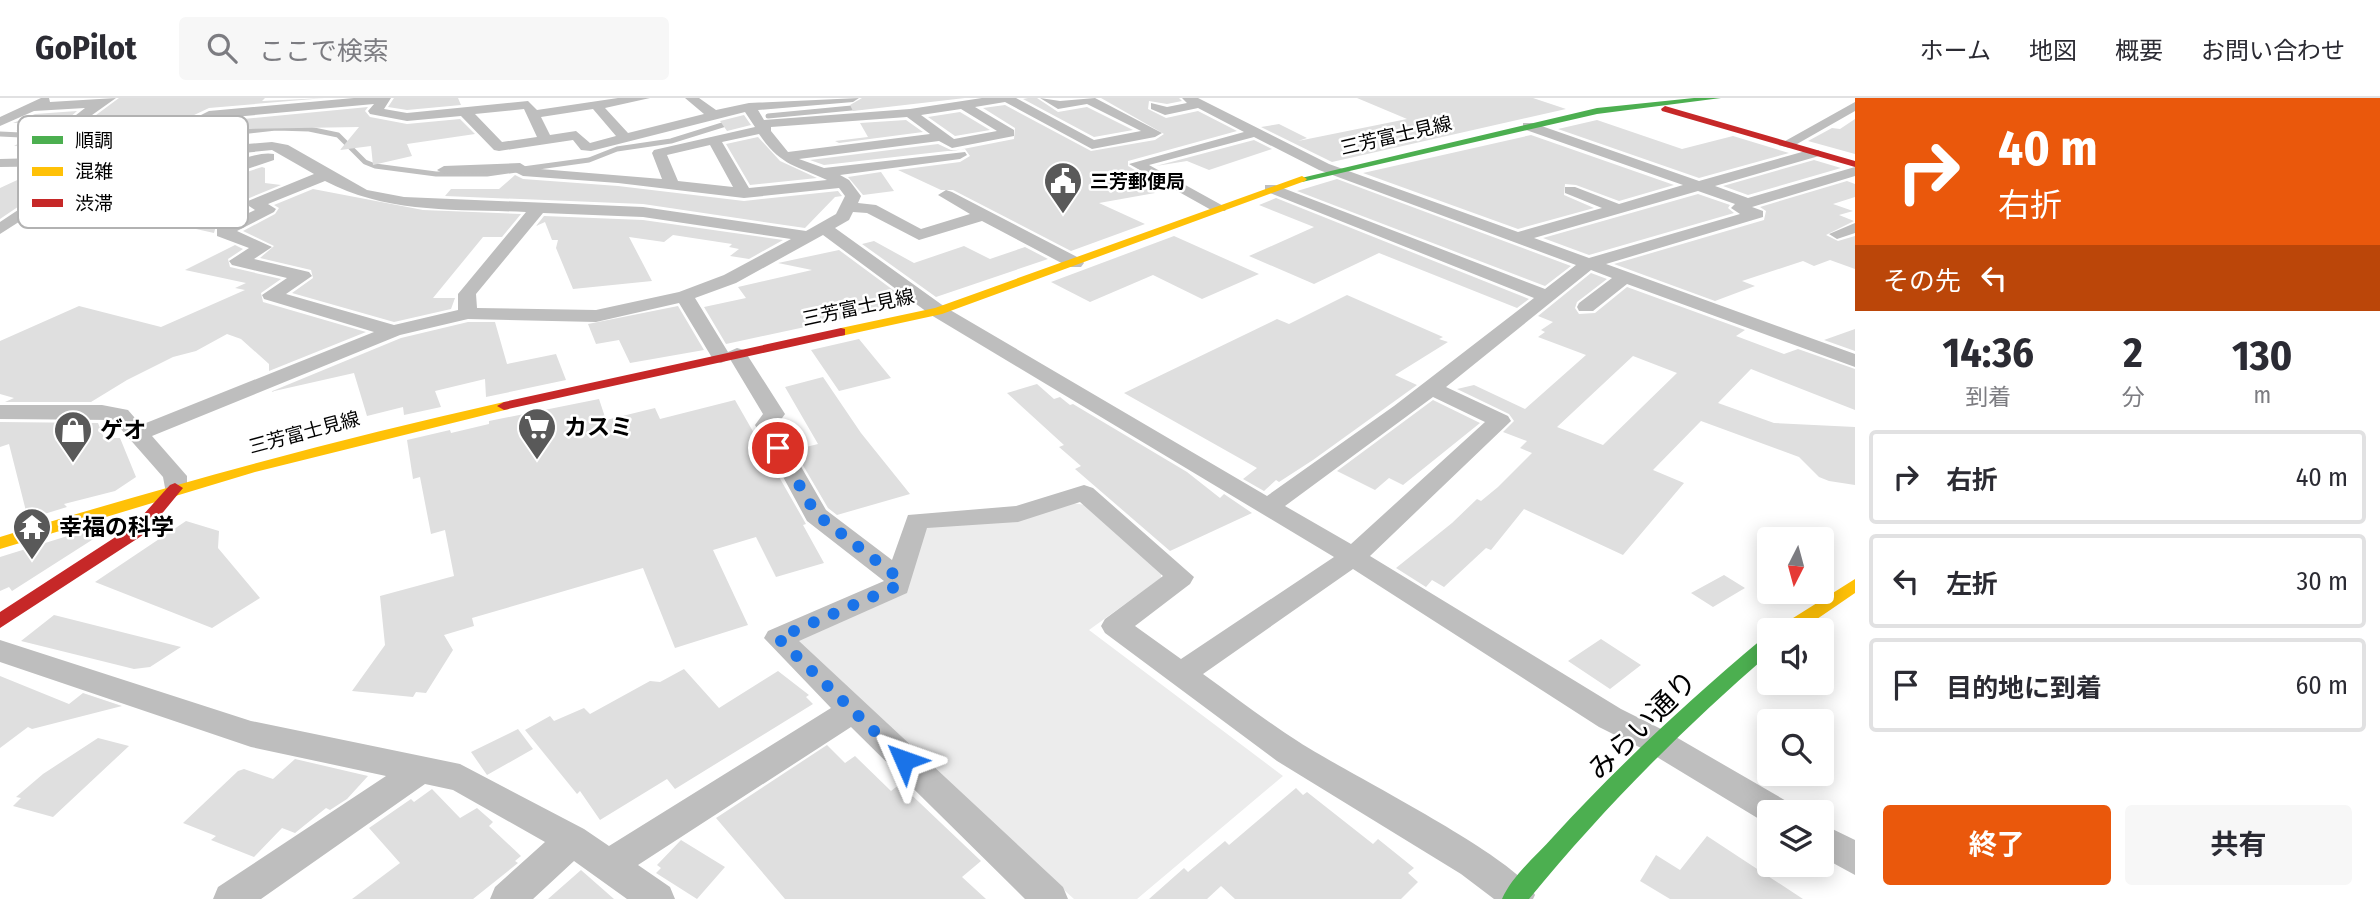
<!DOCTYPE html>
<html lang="ja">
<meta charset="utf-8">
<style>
body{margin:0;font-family:"Fira Sans Condensed","Noto Sans JP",sans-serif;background:#f7f7f7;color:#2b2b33;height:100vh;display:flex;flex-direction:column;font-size:26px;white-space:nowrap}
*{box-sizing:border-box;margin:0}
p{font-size:23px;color:#7c7c81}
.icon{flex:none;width:38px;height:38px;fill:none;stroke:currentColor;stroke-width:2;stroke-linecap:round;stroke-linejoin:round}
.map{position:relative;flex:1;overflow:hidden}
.drawer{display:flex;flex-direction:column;background:#fff;width:525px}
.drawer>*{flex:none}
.guide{background:#ea580c;color:#fff;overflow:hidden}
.needle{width:46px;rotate:186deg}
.tools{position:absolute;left:1757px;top:429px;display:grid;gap:14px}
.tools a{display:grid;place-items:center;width:77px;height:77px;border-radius:7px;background:#fff;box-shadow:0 4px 18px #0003;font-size:35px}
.pin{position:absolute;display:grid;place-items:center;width:60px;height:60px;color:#fff;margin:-30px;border:4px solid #fff;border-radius:50%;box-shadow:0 2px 7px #0007}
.me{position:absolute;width:77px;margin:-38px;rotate:313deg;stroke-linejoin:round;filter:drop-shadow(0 0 5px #0008)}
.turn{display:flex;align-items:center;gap:24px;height:147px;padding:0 28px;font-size:32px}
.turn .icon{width:91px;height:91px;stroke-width:2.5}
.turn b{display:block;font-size:49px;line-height:60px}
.then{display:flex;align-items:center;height:66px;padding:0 28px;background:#0003;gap:14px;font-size:26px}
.eta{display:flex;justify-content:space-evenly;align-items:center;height:119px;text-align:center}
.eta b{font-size:42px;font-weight:700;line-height:49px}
.action{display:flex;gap:14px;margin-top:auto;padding:14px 28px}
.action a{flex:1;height:80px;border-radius:7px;background:#ea580c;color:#fff;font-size:28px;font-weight:700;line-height:80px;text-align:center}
.action a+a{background:#f7f7f7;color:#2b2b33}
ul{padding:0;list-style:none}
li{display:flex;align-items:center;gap:21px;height:94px;margin:0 14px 10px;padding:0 14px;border:4px solid #e1e1e2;border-radius:7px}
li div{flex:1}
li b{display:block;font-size:26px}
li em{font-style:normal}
header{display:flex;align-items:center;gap:42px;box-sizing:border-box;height:98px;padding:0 35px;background:#fff;border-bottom:2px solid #e1e1e2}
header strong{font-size:33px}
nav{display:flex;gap:38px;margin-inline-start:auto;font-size:24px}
.search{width:490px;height:63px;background:#f7f7f7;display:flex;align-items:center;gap:18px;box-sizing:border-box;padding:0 24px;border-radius:7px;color:#7c7c81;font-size:26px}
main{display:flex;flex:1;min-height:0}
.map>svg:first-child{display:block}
</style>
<header>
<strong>GoPilot</strong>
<div class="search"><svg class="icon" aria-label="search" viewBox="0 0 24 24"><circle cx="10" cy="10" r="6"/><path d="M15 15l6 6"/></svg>ここで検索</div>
<nav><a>ホーム</a><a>地図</a><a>概要</a><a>お問い合わせ</a></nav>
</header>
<main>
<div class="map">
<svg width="1855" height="801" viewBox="0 0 1855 801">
<rect width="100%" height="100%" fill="#fff"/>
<path fill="#ececec" d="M1073,405L1085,407L1161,471V480L1089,532L1283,678L1137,801H1074L796,549L800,537L907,492L924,432L933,427Z"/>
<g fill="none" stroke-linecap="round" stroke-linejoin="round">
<path stroke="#bfbfbf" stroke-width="5" d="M768,18L862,9
M0,36L42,38
M181,41L276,30L309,31L338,37L365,64L375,68L436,76H487L589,62L617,51L671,43L732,24"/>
</g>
<path fill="#dfdfdf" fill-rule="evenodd" d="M119,0H265L262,3L325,0L209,10L192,18L88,26V23Z
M394,0H458L461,7L407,12L388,9Z
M862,0H965L853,13L850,7Z
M1028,0H1037L1058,14L1087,9L1133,32L1094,39L1023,1Z
M1101,0H1179L1182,3L1167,6L1149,3L1148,11L1166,20L1198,13L1237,33L1128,63V68L1138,74L1132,76L1155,95L1099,105L1145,126L1071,153L953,92H941L898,72L960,64L970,58L965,51L824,67L810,62L938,46L953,53L1014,41L1015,30L983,10L1005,7L1091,53L1155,42L1164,36Z
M1357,0H1533L1566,11L1332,64L1261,29L1279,26L1307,40L1298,43L1407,21Z
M368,9L365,13L370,19L407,26L460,21L475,36L407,46L412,58L373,67L371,48L340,52L359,29L188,32L213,24Z
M77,13L68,21L70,33L82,46L74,56L44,57L59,49L14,48L41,33H16L32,25H13L35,16Z
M960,14L990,32L955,38L928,19Z
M744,17L751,27L727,33L720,23Z
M1855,21V56L1808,43L1832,30L1840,31Z
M906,22L923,34L839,45L835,43L868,39L860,25Z
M1597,22L1682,51L1733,38L1789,55L1699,80L1558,31Z
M1531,37L1674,87L1619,103L1576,87L1565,86L1564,97L1594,110L1518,131L1363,75Z
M758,39L780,63L817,80L750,87L726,46Z
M1254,42L1272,51L1209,72L1187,63L1156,68Z
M1814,62L1841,70L1748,97L1723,88Z
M262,69L265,70V85L281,87L247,101L243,107L250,112L216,128L214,135L57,100L84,71H104L88,90L92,98L199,122L209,116L208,110L179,102L219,83Z
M41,71H61L34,98L0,121V90Z
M881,74L894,93L863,97L848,79Z
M515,77L523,81L618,88L744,103L838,93L842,98L835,99L805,130L643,106L445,98L451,91H499Z
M1337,81L1571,168L1545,188L1297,93Z
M1847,83L1855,86V99L1833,106L1853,113L1839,117L1854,123L1826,137L1838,143L1855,138V171L1830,162L1814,168L1803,163L1742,183L1755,188L1715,203L1614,166L1764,122L1766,113L1760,109Z
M313,91L423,112L521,116L502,139H483L433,200H455L451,211L394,224L292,195L313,180L311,172L260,160L274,148L243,133L275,116L279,110L274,107Z
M1698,96L1730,107L1728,110L1734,115L1589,157L1543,140Z
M1276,100L1529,201L1517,210L1379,155L1314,186L1249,158L1314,129L1259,107Z
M544,118L643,122L783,142L749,161L730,158L739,151L729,149L732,146L673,137L664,144L629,139L652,183L573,191L556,150L558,142H552L545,124L536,128Z
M1174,138L1259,176L1202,201L1153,177L1090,204L1051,184Z
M874,143L914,165L964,148L990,161L1025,149L1048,161L936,199L862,146Z
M235,147L243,151L228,161L230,169L281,181L261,195L263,204L366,234L269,273V266L241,241L227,236L196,253L173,259L127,282L91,304H5L14,300L0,296V243L79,208L161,229L245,192L235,190L246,185L185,172Z
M839,152L912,206L726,246L704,209L746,200L738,189L812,172L778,165Z
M1591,175L1607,181L1577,204L1575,210L1579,216L1595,215L1627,189L1745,232L1736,238L1784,256L1798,251L1855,271V312L1751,271L1718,305L1774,325L1855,329V387L1829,383L1819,379L1799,359L1701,323L1653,372L1684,385L1623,457L1524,411L1491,452L1486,450L1444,489L1432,482L1426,489L1396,470L1452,425L1477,401L1481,403L1498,389L1532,355L1520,350L1527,343L1503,334L1514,323L1509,316L1457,291L1474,287L1525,311L1586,257L1538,239L1545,234L1541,232L1553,224L1538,218ZM1633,258L1677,275L1603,347L1557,329Z
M1347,197L1443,239L1439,241L1448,244L1395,277L1417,287L1313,362L1279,384L1276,382L1264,393L1243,381L1257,370L1124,295L1277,221L1289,226Z
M678,208L704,252L630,265L619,242L596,246L588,226Z
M468,224H495L507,266L556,256L566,282L486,299L485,281L435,293L441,309L404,317L403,309L367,318L354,275L270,294L401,240Z
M1855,231V253L1824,242Z
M859,241L891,280L839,293L811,252Z
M823,279L861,335L910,396L837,417L828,410L794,352L818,346L785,289Z
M1037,286L1054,301L1060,299L1070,307L1073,306L1187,374L1220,400L1224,396L1252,415L1170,453L1075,371L1081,368L1059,349L1064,347L1007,295Z
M599,301L606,322L655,310L660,321L735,302L806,426L803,427L824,465L776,479L756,439L713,452L748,527L675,550L643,470L472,520L474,528L444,537L453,552L426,595L416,594L413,599L352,593L385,547L380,498L454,478L445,432L431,436L420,379L413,381L407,342L450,332L451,335L489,326V323Z
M1433,302L1480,325L1403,387L1389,380L1375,392L1337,373Z
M0,324L98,325L104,340H120L136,379L115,393L64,406L67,409L28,421L9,346L0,349Z
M186,423L219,433L218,450L260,500L212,530L95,484Z
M90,431L95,440L12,493L9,489L0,493V459Z
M1724,477L1745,490L1713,509L1691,495Z
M54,517L181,549L150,569L134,571L21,543Z
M1601,541L1641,567L1610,591L1568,563Z
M684,571L719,610L778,573L809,597L806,599L813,606L675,691L667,681L600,722L580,693L577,696L525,632L550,618L554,623L584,610L590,616L650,583L660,584Z
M0,578L69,606L83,595L122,608L32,631L28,629L0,650Z
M518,631L533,651L487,677L471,654Z
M98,640L129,648L53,719L13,708L21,700L16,699L43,676Z
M827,647L845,665L855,658L891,693L900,686L981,763L962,779L986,801H785L716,720Z
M295,661L368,678L347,701L330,712L326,710L295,735L282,730L254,759L211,742L216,738L183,725L238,673L244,671L273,681Z
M1296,690L1303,697L1307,694L1373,746L1378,741L1414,770L1408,775L1418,784L1401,801H1235L1221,788L1207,801H1149L1184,770L1188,774L1225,743L1229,747Z
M432,691L460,720L477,710L493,724L489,728L521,758L515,763L518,765L473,801H352L400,765L369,730L411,701L414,704Z
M1707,738L1803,801H1670L1640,783L1656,757L1680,772Z
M681,742L725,769L697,801L656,775L661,770L657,767Z
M581,772L614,801H548Z"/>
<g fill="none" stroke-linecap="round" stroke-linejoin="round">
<path fill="#bebebe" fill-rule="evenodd" d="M41,0H49L50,4L116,0L85,22L86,29L193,21L209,13L354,0H391L384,11L407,15L528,3L537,12L618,0H650L605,10L628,35L704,16L685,0H699L716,12L749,5L859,0L853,4L758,12L764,22L910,11L982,0H1016L1094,42L1141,33L1087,6L1058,11L1040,0L1060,3L1095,0L1162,35L1155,39L1092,51L1005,4L975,9L1014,32V38L952,50L939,43L799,61L824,70L965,54L967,57L960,61L840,77L849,82L861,98L858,105L876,107L921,131L970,116L938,97L946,92L952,94L1081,161L1084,165L1081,169H1069L982,123L919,142L867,115L853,114L849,122L835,130L945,209L1267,398L1394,308L1534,200L1265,93V87H1275L1545,191L1576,167L1319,72L1254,39L1149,67L1227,110L1225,113H1213L1129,66L1244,34L1198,10L1165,17L1151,11V5L1167,9L1187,5L1182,0H1198L1329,66L1518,134L1602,110L1565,95V89H1575L1619,106L1683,87L1523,31V25H1533L1699,83L1809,52H1819V58L1715,88L1748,100L1855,69V78L1752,109L1763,113V119L1606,166L1855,256V269L1627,186L1593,213H1579L1577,209L1579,205L1612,180L1591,172L1446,289L1508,318L1511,323L1370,458L1621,611L1669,635L1788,704L1793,714H1769V726L1764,724L1647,653L1599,629L1353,471L1203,576C1235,599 1266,623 1299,644C1343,673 1519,760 1535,797L1533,801H1494L1461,776L1277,663L1105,535L1101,528L1105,521L1163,478L1080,404L1018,424L927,430L907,495L799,543L1063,789L1068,801H1025L851,629L638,767L670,789L675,801H627L574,763L533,801H490L495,789L545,744L453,692L425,686L261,801H213L218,789L386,678L251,649L0,564V542L251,623L460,666L584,731L609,748L831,610L764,540L768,533L884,483L807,423L755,327L763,316L730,261L721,265L714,263L679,205L596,224L468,221L400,237L152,338L187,378V390L184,395H166L163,379L113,322L0,321V307H102L128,312L141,327L374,234L264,201L262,197L287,180L232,167L229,163L249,150L217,138V130L255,112L246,106L248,103L314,76L272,52L126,67L108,89C121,92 144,102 156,98C184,90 248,50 274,56V62L218,81L171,103L206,111L208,114L200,119L93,95L90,92L110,68H83L47,106L0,136V124L36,100L67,68L0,69V61L75,59L85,46L72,31L71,21L85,10L34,13L0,28V19ZM374,6L368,13L370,16L407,23L461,18L494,52L499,53L573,42L581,52L591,53L745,14L755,29L654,52L652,55L662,81L528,70L520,65L444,68L437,72L444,76L515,74L523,78L618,85L744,100L839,90L845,98L836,116L806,133L643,109L404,99L367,92L288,47L272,44L90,59L100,46L92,36L196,29L212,21ZM524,11L537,39L502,44L475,16ZM593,11L616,38L590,45L576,33L550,37L541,19ZM961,11L997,33L954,41L921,17ZM907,19L930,36L788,54L771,33V29ZM759,36C781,68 795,67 827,82L749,90L722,44ZM710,47L733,89L678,83L667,57ZM325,83C388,116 456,111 526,114L458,196V212L394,227L286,196L312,178L309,174L254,161L272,149L237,133L274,114L276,111L268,106ZM1698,93L1735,106L1731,110L1740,116L1589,160L1534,140ZM543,115L643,119L791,141L724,177L679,194L596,212L477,210L476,196ZM823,137L931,217L1334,459L1181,561L1135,528L1190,486L1194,479L1093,390L1084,387L1016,408L908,417L892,462L826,412L777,327L785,316L744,252L737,250L728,254L695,200L736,185ZM1433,299L1485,324L1351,446L1285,408Z
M1855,4V13L1790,50L1778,47Z
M1855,125V135L1837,141L1829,136Z
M1822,726L1855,742V777L1822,759Z"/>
<path fill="#4caf50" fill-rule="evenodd" d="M1694,0H1721L1597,16L1302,84L1297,81L1597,10Z
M1769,539V556C1682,631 1602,712 1529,801H1502C1512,778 1536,758 1553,739C1618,668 1688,603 1762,541Z"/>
<path fill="#ffc107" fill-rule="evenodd" d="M1302,78L1307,81L1305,83L942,216L841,238L835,234L841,230L935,210Z
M504,304L511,308L509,311L255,374L0,451V439C167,388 334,342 504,304Z
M1855,481V495L1801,532H1779L1782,527Z"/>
<path fill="#c62828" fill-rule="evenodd" d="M1665,8L1855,63V69L1662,13L1661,11Z
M841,230L845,231V237L504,312L497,308L504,304Z
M175,385L183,390L146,435L0,530V514L134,427L170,387Z"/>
</g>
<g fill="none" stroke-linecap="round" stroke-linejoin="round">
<path stroke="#1a73e8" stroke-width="12" stroke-dasharray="0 21.6" d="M778,350L816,416L900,481L897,488L778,540L904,662"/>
</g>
<defs>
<symbol id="civic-pin" viewBox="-11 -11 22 30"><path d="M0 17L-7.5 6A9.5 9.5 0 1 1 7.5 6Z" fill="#595959" stroke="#fff"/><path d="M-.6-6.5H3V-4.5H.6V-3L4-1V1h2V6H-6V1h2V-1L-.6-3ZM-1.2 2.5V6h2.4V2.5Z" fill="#fff"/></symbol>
<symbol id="supermarket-pin" viewBox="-11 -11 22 30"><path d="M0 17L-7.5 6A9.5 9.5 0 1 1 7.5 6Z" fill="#595959" stroke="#fff"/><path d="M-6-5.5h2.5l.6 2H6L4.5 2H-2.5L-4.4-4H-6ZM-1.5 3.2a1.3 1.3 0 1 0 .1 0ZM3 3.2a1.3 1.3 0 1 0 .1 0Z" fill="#fff"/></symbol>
<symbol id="shop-pin" viewBox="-11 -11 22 30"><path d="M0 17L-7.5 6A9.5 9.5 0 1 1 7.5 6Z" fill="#595959" stroke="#fff"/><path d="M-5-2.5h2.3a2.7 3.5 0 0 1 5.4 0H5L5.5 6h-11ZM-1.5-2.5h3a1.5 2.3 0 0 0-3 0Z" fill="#fff"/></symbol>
<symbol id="temple-pin" viewBox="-11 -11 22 30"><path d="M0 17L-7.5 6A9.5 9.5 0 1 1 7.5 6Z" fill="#595959" stroke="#fff"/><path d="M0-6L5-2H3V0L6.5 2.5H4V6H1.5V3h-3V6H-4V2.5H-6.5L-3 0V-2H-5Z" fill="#fff"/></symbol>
</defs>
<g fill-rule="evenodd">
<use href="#civic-pin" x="1041" y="61" width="44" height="60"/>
<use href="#supermarket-pin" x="515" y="307" width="44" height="60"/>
<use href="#shop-pin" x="51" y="310" width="44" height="60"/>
<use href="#temple-pin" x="10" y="407" width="44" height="60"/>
</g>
<g text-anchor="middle" stroke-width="5" stroke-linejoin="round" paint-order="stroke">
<g font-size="19" fill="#000" stroke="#fff">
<text transform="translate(1396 37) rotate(-13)" y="7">三芳富士見線</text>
<text transform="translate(858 209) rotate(-12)" y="7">三芳富士見線</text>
<text transform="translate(304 334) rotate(-15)" y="7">三芳富士見線</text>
</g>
<g font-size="19" font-weight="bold" fill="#000" stroke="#fff" text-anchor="start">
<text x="1090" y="90">三芳郵便局</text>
</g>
<g font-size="23" font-weight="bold" fill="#000" stroke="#fff" text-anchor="start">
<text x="564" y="337">カスミ</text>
<text x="100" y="340">ゲオ</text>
<text x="59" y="437">幸福の科学</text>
</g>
<g font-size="28" fill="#000" stroke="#fff">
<text transform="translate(1642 627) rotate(-45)" y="10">みらい通り</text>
</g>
</g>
<rect x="18" y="18" width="230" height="112" rx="10" fill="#fff" stroke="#b2b2b2" stroke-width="2"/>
<rect x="32" y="38" width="31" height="8" fill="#4caf50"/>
<rect x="32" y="69" width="31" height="9" fill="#ffc107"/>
<rect x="32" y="101" width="31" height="8" fill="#c62828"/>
<g font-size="19" fill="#000">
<text x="75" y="49">順調</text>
<text x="75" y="80">混雑</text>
<text x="75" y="112">渋滞</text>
</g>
</svg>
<div class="tools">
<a><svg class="needle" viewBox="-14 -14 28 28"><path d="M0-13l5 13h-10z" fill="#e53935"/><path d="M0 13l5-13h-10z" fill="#7c7c81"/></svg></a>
<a><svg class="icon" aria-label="sound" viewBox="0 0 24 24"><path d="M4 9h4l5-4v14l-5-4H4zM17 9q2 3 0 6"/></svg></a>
<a><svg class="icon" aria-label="search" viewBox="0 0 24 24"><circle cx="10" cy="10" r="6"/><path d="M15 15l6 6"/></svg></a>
<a><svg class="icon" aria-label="layers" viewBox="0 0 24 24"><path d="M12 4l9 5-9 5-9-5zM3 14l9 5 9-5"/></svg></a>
</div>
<div class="pin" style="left:778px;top:350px;background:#d93025"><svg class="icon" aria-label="arrive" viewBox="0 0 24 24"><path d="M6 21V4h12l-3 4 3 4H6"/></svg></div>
<svg class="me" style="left:904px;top:662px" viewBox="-20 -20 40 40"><path d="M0-17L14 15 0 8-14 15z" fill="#1a73e8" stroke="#fff" stroke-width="4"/></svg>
</div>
<section class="drawer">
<div class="guide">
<div class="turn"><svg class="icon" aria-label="right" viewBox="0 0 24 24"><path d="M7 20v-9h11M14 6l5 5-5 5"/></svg><div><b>40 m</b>右折</div></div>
<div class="then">その先<svg class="icon" aria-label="left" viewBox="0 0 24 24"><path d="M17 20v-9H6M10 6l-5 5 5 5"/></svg></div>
</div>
<div class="eta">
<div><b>14:36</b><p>到着</p></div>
<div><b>2</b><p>分</p></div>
<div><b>130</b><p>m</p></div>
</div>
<ul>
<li><svg class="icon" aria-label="right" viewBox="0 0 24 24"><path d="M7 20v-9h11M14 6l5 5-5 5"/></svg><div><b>右折</b></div><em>40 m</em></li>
<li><svg class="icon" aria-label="left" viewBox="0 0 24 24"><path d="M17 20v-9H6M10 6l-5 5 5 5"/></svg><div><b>左折</b></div><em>30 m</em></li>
<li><svg class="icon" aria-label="arrive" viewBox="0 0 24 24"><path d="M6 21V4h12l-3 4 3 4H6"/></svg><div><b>目的地に到着</b></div><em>60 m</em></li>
</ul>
<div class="action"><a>終了</a><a>共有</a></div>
</section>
</main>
